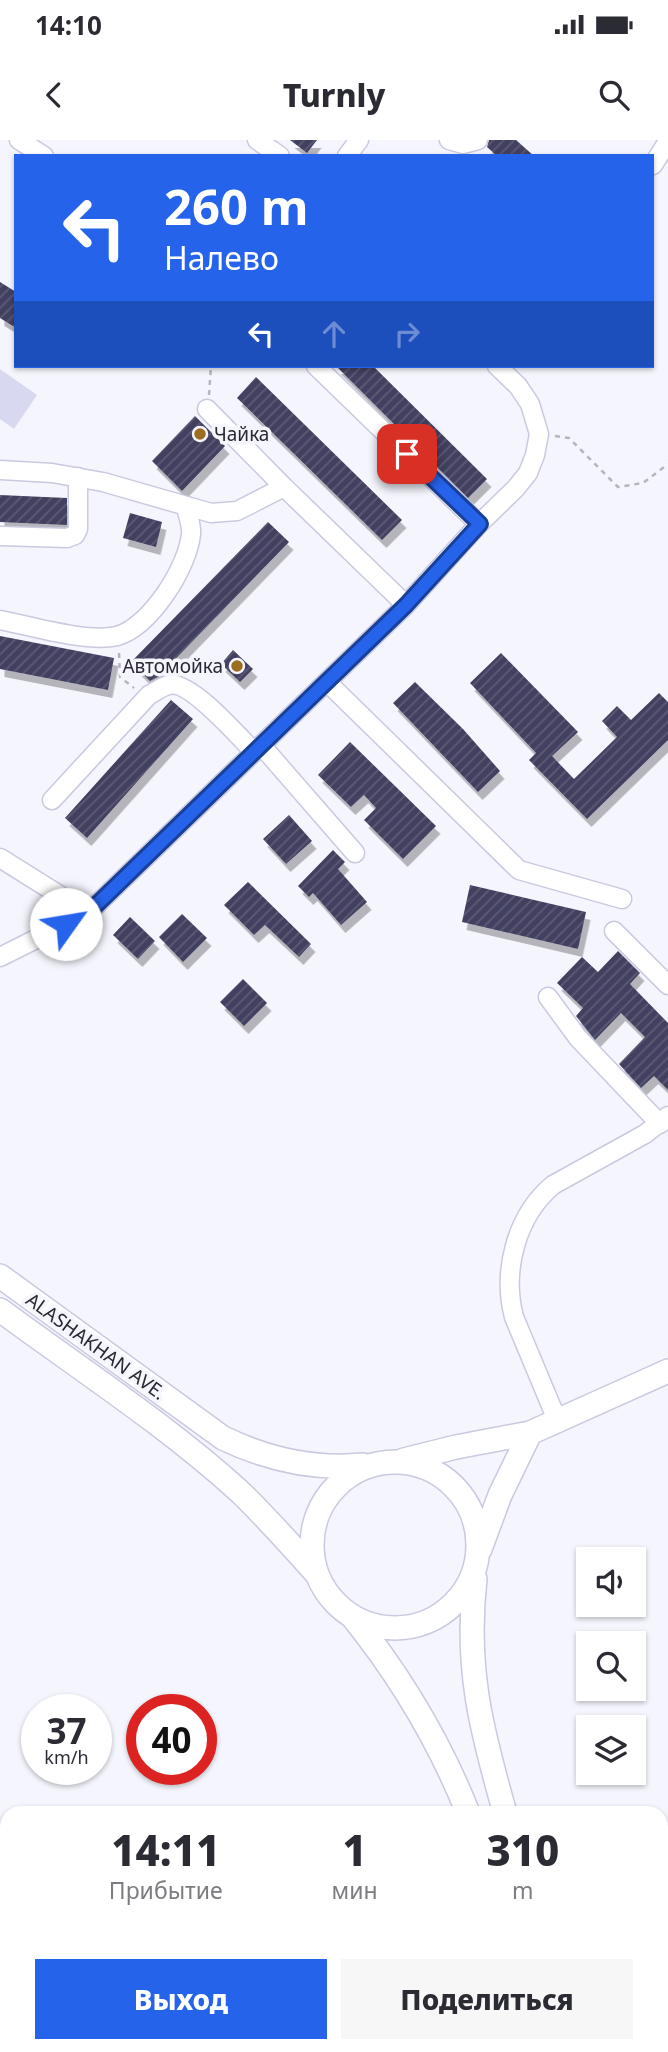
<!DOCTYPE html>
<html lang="ru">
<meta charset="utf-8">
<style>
body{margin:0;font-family:"Noto Sans",sans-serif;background:#f7f7f7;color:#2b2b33;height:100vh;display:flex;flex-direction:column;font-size:26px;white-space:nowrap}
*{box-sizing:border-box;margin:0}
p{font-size:23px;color:#7c7c81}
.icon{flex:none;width:38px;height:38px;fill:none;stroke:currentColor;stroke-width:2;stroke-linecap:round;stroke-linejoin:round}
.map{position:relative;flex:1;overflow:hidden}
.details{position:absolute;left:0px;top:1666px;width:668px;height:247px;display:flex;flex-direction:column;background:#fff;border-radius:21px 21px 0 0;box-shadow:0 2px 5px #0004}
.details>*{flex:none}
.hud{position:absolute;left:14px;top:14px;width:640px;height:214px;border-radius:0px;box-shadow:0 2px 5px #0004;background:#2563eb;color:#fff;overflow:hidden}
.tools{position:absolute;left:576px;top:1407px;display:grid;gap:14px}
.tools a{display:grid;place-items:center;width:70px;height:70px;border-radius:0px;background:#fff;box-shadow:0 2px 5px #0004;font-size:35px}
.speed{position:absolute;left:21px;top:1554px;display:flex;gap:14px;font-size:35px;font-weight:700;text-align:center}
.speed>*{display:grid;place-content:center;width:91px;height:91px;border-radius:50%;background:#fff;box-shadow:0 2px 5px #0004;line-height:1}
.speed small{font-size:18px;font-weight:400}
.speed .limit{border:10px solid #d22;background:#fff;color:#111}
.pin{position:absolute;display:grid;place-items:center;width:60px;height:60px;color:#fff;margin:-30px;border-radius:14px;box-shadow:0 4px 10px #0006}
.me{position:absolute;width:77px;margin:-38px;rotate:58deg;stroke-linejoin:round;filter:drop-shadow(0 0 5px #0008)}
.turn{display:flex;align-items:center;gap:24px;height:147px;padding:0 35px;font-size:32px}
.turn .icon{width:91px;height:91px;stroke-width:2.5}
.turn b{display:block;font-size:49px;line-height:60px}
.lanes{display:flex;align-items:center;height:66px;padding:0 35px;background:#0003;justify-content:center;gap:35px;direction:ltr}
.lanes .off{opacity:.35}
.eta{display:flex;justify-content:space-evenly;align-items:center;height:119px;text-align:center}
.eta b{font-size:42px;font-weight:800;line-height:49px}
.action{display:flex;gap:14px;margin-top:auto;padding:14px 35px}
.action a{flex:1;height:80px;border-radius:0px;background:#2563eb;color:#fff;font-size:28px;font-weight:800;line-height:80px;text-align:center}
.action a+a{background:#f7f7f7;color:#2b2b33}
.status{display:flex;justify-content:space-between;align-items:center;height:49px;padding:0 35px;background:#fff;direction:ltr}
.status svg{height:19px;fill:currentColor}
header{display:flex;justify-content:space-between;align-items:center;height:91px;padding:0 35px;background:#fff;font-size:32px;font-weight:800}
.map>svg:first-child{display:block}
</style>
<div class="status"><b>14:10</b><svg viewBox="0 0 49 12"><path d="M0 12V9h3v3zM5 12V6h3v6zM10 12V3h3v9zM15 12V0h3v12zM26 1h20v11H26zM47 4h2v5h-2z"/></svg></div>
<header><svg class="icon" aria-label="back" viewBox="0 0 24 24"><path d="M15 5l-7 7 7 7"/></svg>Turnly<svg class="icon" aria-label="search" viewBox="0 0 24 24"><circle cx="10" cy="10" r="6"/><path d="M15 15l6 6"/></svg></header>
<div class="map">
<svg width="668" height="1912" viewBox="0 0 668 1912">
<defs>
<pattern id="water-rules" width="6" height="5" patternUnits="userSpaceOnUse" patternTransform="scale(1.75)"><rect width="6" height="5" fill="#9695b9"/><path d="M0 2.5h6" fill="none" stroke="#7b7a97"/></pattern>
<pattern id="building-hatch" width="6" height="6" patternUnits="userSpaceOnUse" patternTransform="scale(1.75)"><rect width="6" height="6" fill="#434160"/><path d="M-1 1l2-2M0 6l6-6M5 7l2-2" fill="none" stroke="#5c5a74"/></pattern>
<filter id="shadow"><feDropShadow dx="4.5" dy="8" stdDeviation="0" flood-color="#0004"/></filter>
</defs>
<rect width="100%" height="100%" fill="#f5f5fe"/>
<path fill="#d8d8f0" d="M0,229L37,255L14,289L0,279Z"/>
<path fill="url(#water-rules)" d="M0,1692L7,1695V1906H447L449,1912H0Z
M668,1768V1885L662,1864V1769Z"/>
<path fill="url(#building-hatch)" filter="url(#shadow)" d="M290,0H317L307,13Z
M489,0H516L534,16H497L487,7Z
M0,142L16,152V188L0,178Z
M336,226H373L487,339L468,358Z
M256,237L402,380L382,400L237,258Z
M195,276L225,306L182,351L152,321Z
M0,355L67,358V385L0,382Z
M130,373L162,382L156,407L123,398Z
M268,382L289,402L158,537L150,541L131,522Z
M0,496L114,518L108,550L0,529Z
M233,510L253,529L240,542L221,524Z
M501,513L578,592L552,616L574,639L617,597L602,581L617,566L631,580L659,553L668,562V600L587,679L529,620L536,613L470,543Z
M415,542L463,589L500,631L478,652L393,563Z
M171,560L193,579L87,698L65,678Z
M350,602L436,686L403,719L364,680L376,668L364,655L351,667L318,635Z
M289,675L312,701L286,724L263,699Z
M333,710L345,722L338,729L367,762L341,785L313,753L309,757L298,746Z
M248,742L311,804L299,817L265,785L254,795L224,765Z
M470,745L586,772L578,809L462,782Z
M182,774L207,798L183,822L159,797Z
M130,777L155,801L138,819L113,795Z
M618,811L640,833L630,844L668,883V950L654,936L641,948L619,924L645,897L621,873L595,900L576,876L583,868L557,843L582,817L598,832Z
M243,839L267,863L244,886L220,862Z"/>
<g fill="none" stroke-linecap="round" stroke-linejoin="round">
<defs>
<path id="minor" d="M19,0L44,16
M257,0L280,16
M449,0L463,4L478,0
M347,16L359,0
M653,25L668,1
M316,226L479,384
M207,269L284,347
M0,330L52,333L103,342L211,373L237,371L284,347L406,465
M0,396L67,398L75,395L78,389V337
M0,480C31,486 87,503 117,496C150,487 188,427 191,394C192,386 188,376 186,368
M327,542L519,730L622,759
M261,605L355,713
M52,660L149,555C155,552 163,546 169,545C190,540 239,597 254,612
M0,718L88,773
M614,791L668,845
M0,817L88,773L406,465L479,384L516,348L528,333L535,315L539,294L530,264L518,246L497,226
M548,857L578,898L660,984
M557,1280L514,1177C502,1131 516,1076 553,1045L645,994L668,976"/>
<path id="major" d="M0,1136L223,1298C267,1319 314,1330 363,1325
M0,1170C80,1229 165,1284 239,1351C266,1377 291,1405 316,1433
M404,1320L456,1307L530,1293L668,1231
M312 1405a83 83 0 1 1 166 0a83 83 0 1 1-166 0Z
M480,1409L500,1355L530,1293
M475,1439C465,1527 481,1589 505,1673
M352,1476C401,1537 439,1600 468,1673
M545,1906L547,1912
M574,1906L576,1912"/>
</defs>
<use href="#minor" stroke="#c9c9e0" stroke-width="21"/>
<use href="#major" stroke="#c9c9e0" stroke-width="26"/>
<path stroke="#b6b5be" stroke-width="2.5" stroke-dasharray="5 5" stroke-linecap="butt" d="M209,255L211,226
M555,296L569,298L618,347L643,343L668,324
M119,513L120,537L134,548"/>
<use href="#minor" stroke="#fff" stroke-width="18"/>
<use href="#major" stroke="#fff" stroke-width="23"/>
</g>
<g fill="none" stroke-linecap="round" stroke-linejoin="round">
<defs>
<path id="route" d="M66,784L88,773L406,465L480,384L407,314"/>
</defs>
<use href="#route" stroke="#184099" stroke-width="18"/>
<use href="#route" stroke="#2563eb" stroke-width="12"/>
</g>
<g fill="#9c6e1f" stroke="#f5f5fe" stroke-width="2.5">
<circle cx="200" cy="294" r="7"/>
<circle cx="237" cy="526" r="7"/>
</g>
<g text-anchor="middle" stroke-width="7" stroke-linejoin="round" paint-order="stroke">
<g font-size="19" fill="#2a2932" stroke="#f5f5fe" text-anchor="start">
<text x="214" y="301">Чайка</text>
<text x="223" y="533" text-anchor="end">Автомойка</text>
</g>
<g font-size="19" fill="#2a2932" stroke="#f5f5fe">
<text transform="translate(96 1206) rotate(36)" y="7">ALASHAKHAN AVE.</text>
</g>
</g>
</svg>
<div class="tools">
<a><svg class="icon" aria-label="sound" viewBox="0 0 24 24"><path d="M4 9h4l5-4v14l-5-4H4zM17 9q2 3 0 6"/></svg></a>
<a><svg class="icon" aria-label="search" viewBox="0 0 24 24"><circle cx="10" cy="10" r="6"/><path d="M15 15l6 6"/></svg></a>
<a><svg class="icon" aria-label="layers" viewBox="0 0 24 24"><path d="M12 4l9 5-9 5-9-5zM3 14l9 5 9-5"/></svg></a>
</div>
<div class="speed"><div>37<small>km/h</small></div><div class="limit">40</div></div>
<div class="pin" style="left:407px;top:314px;background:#d93025"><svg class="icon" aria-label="arrive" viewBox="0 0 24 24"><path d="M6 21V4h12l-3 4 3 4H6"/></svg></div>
<svg class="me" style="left:66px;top:784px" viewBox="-20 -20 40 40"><circle r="19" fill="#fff"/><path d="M0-13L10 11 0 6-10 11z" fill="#2563eb"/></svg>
<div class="hud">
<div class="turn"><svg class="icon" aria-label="left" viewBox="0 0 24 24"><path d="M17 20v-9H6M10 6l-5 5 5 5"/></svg><div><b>260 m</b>Налево</div></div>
<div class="lanes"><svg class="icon" aria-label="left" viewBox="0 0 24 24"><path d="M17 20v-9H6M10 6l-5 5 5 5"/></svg><svg class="icon off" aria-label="ahead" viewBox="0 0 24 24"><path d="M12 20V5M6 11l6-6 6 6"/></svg><svg class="icon off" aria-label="right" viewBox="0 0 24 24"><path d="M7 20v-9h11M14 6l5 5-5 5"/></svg></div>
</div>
<section class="details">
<div class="eta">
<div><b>14:11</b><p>Прибытие</p></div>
<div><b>1</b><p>мин</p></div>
<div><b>310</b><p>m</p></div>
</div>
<div class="action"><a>Выход</a><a>Поделиться</a></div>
</section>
</div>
